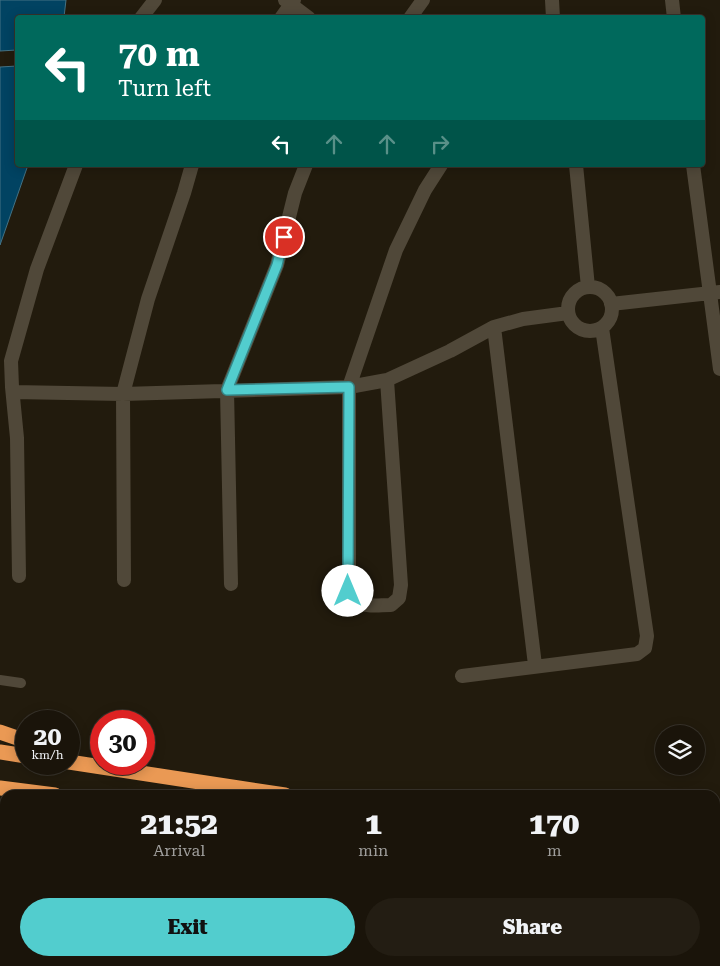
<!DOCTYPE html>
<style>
body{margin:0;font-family:"Roboto Serif",serif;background:#231d13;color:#f1f3f6;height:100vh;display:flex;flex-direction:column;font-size:19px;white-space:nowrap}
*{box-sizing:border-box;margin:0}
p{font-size:16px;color:#9f9e9c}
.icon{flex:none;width:28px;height:28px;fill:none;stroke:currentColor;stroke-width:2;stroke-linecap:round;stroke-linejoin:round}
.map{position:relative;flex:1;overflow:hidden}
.side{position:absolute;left:0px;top:790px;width:720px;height:176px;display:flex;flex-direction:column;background:#1a140a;border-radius:15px 15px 0 0;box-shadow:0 2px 12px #0003,0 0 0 1px #38332b}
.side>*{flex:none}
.banner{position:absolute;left:15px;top:15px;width:690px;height:152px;border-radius:5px;box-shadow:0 2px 12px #0003,0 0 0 1px #38332b;background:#00695c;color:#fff;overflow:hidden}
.controls{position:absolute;left:655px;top:725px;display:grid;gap:10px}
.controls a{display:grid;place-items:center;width:50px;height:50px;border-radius:50%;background:#1a140a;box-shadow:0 2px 12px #0003,0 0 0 1px #38332b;font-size:25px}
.speed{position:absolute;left:15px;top:710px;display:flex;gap:10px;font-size:25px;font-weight:700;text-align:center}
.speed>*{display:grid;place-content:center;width:65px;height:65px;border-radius:50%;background:#1a140a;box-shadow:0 2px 12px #0003,0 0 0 1px #38332b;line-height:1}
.speed small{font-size:12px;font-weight:400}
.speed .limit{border:8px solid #d22;background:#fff;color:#111}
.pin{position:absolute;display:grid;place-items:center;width:42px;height:42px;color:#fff;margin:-21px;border:2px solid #fff;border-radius:50%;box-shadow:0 1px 5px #0007}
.me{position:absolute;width:55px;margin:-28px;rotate:0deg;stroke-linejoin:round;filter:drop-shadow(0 0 4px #0008)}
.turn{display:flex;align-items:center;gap:18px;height:105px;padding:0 20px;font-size:22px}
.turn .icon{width:65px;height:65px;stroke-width:2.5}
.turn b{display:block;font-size:35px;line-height:42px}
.lanes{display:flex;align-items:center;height:48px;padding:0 20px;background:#0003;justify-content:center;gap:25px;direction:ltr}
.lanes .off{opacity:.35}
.eta{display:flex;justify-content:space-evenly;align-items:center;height:85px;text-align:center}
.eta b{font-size:30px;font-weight:800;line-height:35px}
.action{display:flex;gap:10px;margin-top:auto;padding:10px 20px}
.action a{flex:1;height:58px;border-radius:30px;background:#52cdce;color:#111;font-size:20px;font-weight:800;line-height:58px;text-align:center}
.action a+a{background:#231d13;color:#f1f3f6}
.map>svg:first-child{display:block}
</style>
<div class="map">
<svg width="720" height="966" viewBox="0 0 720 966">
<rect width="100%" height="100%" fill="#221b0d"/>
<path fill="#014362" stroke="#447284" d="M0,0H66L64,17L18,18L17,50L0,51Z
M17,66L18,165H28L0,245V67Z"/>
<path fill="#6a4418" d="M218,961H239L241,966H212V965Z"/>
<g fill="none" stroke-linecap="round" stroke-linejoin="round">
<path stroke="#504839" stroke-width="10" d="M0,680L21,683"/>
<path stroke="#504839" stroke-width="14" d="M285,0L309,18
M552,0L553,18
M672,0L674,18
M141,18L155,0
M281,18L294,0
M410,18L423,0
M576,165L588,287
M693,165L720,369
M568 309a22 22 0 1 1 44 0a22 22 0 1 1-44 0Z
M611,304L720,292
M494,327L535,665
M387,380L401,585L399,598L391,605C374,605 356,610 349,591V387L396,250L425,190L441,165
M13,392L123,394L349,387L387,380L450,351L494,327L523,319L568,313
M19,576L17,438L12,387L11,361L37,269L76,165
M124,580L123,394L148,299L184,193L192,165
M231,584L227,390L277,265L295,193L306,165
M462,676L637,654L645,648L647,636L602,328
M265,961L268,966"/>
<path stroke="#ea9954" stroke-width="15" d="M0,732L26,741
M0,752L26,756
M69,762L285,795
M0,788L55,795
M715,862L720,863
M715,902L720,903"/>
</g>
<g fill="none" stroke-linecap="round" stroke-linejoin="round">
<defs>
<path id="route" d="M284,237L277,265L227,390L349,387L348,591"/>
</defs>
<use href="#route" stroke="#358586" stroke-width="12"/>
<use href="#route" stroke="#52cdce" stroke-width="9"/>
</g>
</svg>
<div class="controls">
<a><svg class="icon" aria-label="layers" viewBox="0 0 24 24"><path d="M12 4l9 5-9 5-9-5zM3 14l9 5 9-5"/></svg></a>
</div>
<div class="speed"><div>20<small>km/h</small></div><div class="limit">30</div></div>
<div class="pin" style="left:284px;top:237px;background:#d93025"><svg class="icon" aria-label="arrive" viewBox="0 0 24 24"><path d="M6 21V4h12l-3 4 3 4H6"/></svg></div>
<svg class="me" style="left:348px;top:591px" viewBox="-20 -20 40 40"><circle r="19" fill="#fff"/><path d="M0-13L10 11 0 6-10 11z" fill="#52cdce"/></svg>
<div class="banner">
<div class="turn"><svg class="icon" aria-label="left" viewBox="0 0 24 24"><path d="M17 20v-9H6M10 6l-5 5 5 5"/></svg><div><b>70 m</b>Turn left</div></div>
<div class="lanes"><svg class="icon" aria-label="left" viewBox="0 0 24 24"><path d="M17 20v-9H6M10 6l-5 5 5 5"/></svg><svg class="icon off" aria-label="ahead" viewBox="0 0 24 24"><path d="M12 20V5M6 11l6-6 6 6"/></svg><svg class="icon off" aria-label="ahead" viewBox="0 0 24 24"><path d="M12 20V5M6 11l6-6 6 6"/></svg><svg class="icon off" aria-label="right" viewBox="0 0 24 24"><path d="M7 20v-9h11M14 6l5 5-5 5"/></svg></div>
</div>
<section class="side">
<div class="eta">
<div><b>21:52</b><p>Arrival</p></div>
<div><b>1</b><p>min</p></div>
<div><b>170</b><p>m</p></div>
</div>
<div class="action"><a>Exit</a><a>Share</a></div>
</section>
</div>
